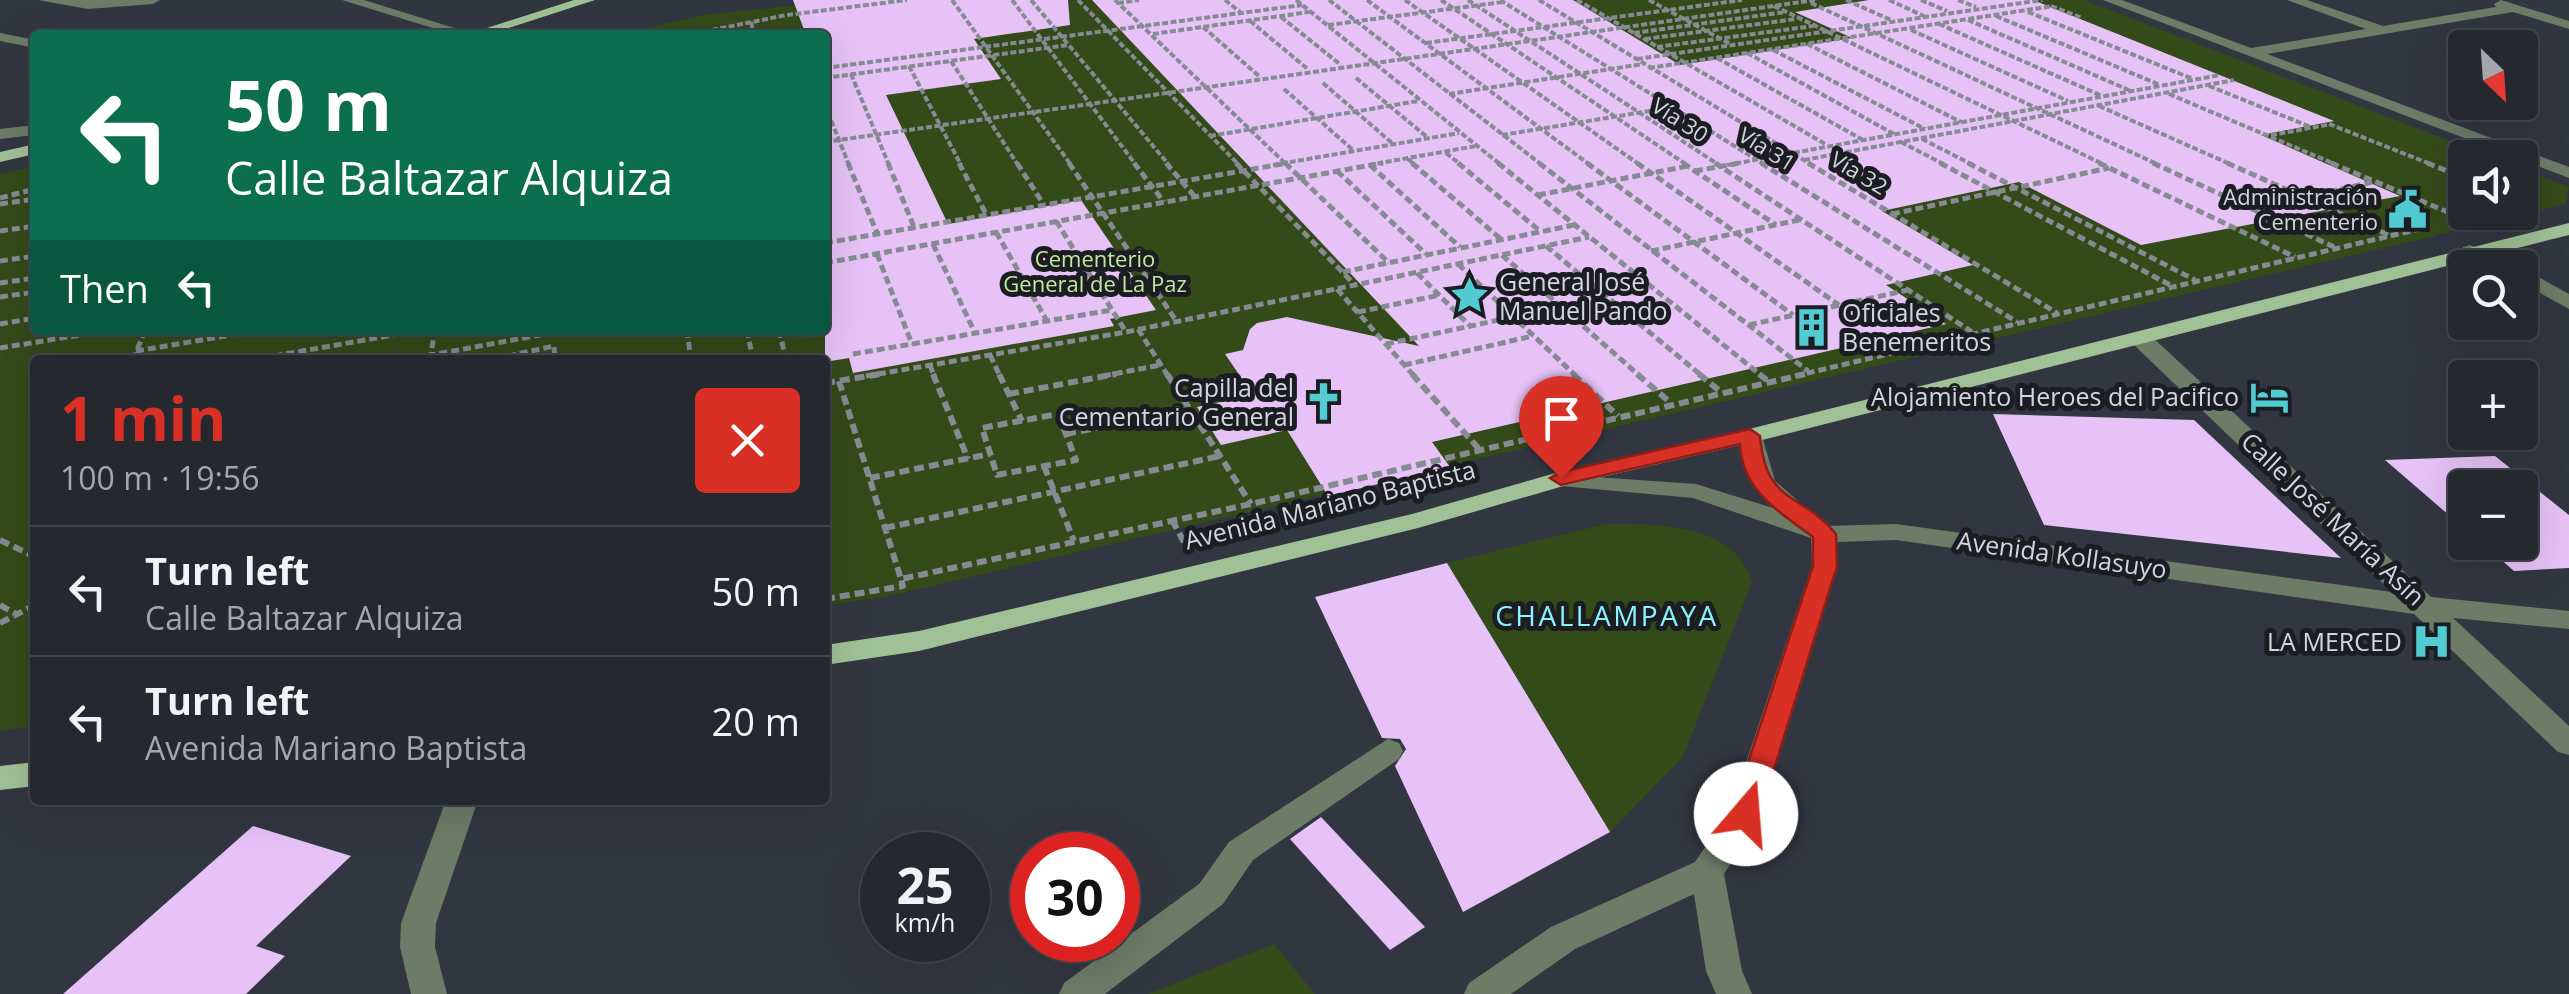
<!DOCTYPE html>
<meta charset="utf-8">
<style>
body{margin:0;font-family:"Open Sans",sans-serif;background:#2e3038;color:#f1f3f6;height:100vh;display:flex;flex-direction:column;font-size:38px;white-space:nowrap}
*{box-sizing:border-box;margin:0}
p{font-size:32px;color:#a4a6ab}
.icon{flex:none;width:55px;height:55px;fill:none;stroke:currentColor;stroke-width:2;stroke-linecap:round;stroke-linejoin:round}
.map{position:relative;flex:1;overflow:hidden}
.details{position:absolute;left:30px;top:355px;width:800px;height:450px;display:flex;flex-direction:column;background:#262830;border-radius:10px;box-shadow:0 10px 40px #0002,0 0 0 2px #42444c}
.details>*{flex:none}
.guide{position:absolute;left:30px;top:30px;width:800px;height:305px;border-radius:10px;box-shadow:0 10px 40px #0002,0 0 0 2px #42444c;background:#0b6e4f;color:#fff;overflow:hidden}
.needle{width:65px;rotate:155deg}
.tools{position:absolute;left:2448px;top:30px;display:grid;gap:20px}
.tools a{display:grid;place-items:center;width:90px;height:90px;border-radius:10px;background:#262830;box-shadow:0 10px 40px #0002,0 0 0 2px #42444c;font-size:50px}
.speed{position:absolute;left:860px;top:832px;display:flex;gap:20px;font-size:50px;font-weight:700;text-align:center}
.speed>*{display:grid;place-content:center;width:130px;height:130px;border-radius:50%;background:#262830;box-shadow:0 10px 40px #0002,0 0 0 2px #42444c;line-height:1}
.speed small{font-size:25px;font-weight:400}
.speed .limit{border:15px solid #d22;background:#fff;color:#111}
.pin{position:absolute;display:grid;place-items:center;width:85px;height:85px;color:#fff;margin:-102px -42px;border-radius:50% 50% 50% 0;rotate:-45deg;box-shadow:0 0 10px #0007}
.pin .icon{rotate:45deg}
.me{position:absolute;width:110px;margin:-55px;rotate:18deg;stroke-linejoin:round;filter:drop-shadow(0 0 8px #0008)}
.turn{display:flex;align-items:center;gap:35px;height:210px;padding:0 30px;font-size:45px}
.turn .icon{width:130px;height:130px;stroke-width:2.5}
.turn b{display:block;font-size:70px;line-height:85px}
.then{display:flex;align-items:center;height:95px;padding:0 30px;background:#0003;gap:20px;font-size:38px}
.round{display:grid;place-items:center;flex:none;width:105px;height:105px;border-radius:10px;background:#2e3038}
.overview{display:flex;align-items:center;justify-content:space-between;height:170px;padding:0 30px}
h1{font-size:60px;font-weight:700;line-height:75px;color:#d93025}
ul{padding:0;list-style:none}
li{display:flex;align-items:center;gap:30px;height:130px;padding:0 30px;border-top:2px solid #42444c}
li div{flex:1}
li b{display:block;font-size:38px}
li em{font-style:normal}
.map>svg:first-child{display:block}
</style>
<div class="map">
<svg width="2569" height="994" viewBox="0 0 2569 994">
<rect width="100%" height="100%" fill="#323640"/>
<path fill="#334a19" d="M850,0H2084L2492,157L2465,158V212H2520V168L2569,187L2566,204L2397,245L889,596L825,606V360H35V726L0,731V174L35,166V330H825V35H612L709,14Z
M1606,524C1657,524 1734,522 1752,582L1683,757L1610,832L1447,563Z
M1274,944L1315,994H1148Z"/>
<path fill="#e6c2f6" d="M793,0H1068L1070,25L974,39L1001,79L886,95L948,224L1081,200L1156,310L1110,319L1114,326L853,373L849,358L825,362V35H806Z
M1092,0H1573L1680,65L1852,38L1795,12L1869,0H2033L2334,121L2261,135L2400,196L2141,245L2019,182L1882,211L1973,265L1886,285L1946,324L1432,442L1450,467L1328,496L1287,430L1221,445L1197,407L1253,395L1225,354L1243,350L1250,329L1257,323L1287,317L1419,346Z
M1993,414L2194,420L2341,558L2044,525Z
M2495,456L2569,515V568L2514,571L2481,542H2520V488H2465V529L2385,460Z
M1447,563L1610,832L1463,912L1395,766L1406,749L1400,739L1382,738L1315,597Z
M1321,817L1425,927L1390,950L1290,839Z
M253,826L351,856L256,946L285,956L246,994H63Z"/>
<g fill="none" stroke-linecap="round" stroke-linejoin="round">
<path stroke="#868a92" stroke-width="4" stroke-dasharray="6 2.5" stroke-linecap="butt" d="M952,0L1071,165
M1012,0L1136,165
M1031,0L1169,165
M1078,0L1239,165
M1115,0L1287,165
M1225,0L1240,12
M1296,0L1501,165
M1329,0L1542,165
M1367,0L1590,165
M1405,0L1640,165
M1441,0L1687,165
M1468,0L1719,165
M1500,0L1765,165
M1539,0L1812,165
M1577,0L1827,145
M1649,0L1732,45
M1846,0L1891,20
M1889,0L1924,16
M1921,0L1947,11
M1958,0L1976,7
M1118,3L1139,0
M1811,3L2159,165
M1774,6L2105,165
M2051,6L2082,18
M2028,12L2193,79
M1996,16L2160,85
M1281,17L1341,65
M1968,20L2131,91
M1250,21L1309,70
M751,22L754,35
M1939,24L2102,96
M1328,25L1503,2
M1203,27L1260,77
M1911,30L2068,101
M1634,33L1785,12
M1153,34L1309,12
M687,35L787,15L907,0
M1645,39L1796,19
M1426,43L1742,0
M1807,44L1961,122
M1657,47L1813,26
M1773,50L1925,129
M1747,53L1894,134
M1717,58L1863,140
M1637,59L2042,0
M951,61L1018,165
M909,66L961,165
M825,68L1302,5
M1649,68L2053,6
M851,74L889,165
M825,78L1068,45
M1356,78L1427,137
M1323,83L1392,143
M2209,86L2311,127
M1284,89L1353,150
M1449,94L1643,64
M2169,94L2337,165
M825,105L849,165
M2099,106L2232,165
M2329,124L2433,165
M1502,135L1668,108
M2271,135L2332,124
M1210,136L1418,101
M1922,139L1973,165
M825,142L1815,0
M1901,142L1945,165
M1446,153L1461,165
M1408,159L1415,165
M1804,160L2234,80
M1273,165L1459,133
M1369,165L1476,146
M1727,165L2220,75"/>
<path stroke="#868a92" stroke-width="5" stroke-dasharray="8 4" stroke-linecap="butt" d="M848,163L877,233
M888,163L914,227
M959,163L986,214
M1017,163L1044,205
M1069,163L1177,322
M1134,163L1164,202
M1166,163L1195,197
M1236,163L1354,284
M1285,163L1389,263
M1412,163L1501,239
M1458,163L1540,231
M1498,163L1762,376
M1539,163L1808,371
M1587,163L1793,315
M1637,163L1839,305
M1683,163L1776,225
M1715,163L1972,332
M1761,163L2017,322
M1808,163L2057,313
M1940,163L2172,286
M1968,163L2195,280
M2099,163L2295,257
M2153,163L2334,247
M2227,163L2389,235
M2331,163L2462,218
M2427,163L2465,178
M1370,165L1460,247
M1337,171L1426,254
M1695,171L1740,163
M1538,195L1688,166
M2306,197L2372,182
M0,198L35,189
M0,204L35,199
M1892,214L2109,168
M1056,221L1126,332
M0,231L35,226
M996,232L1047,321
M825,243L1288,163
M933,244L975,333
M1546,246L1702,376
M1651,251L1799,220
M877,254L912,344
M1502,255L1640,376
M0,261L35,256
M825,263L1383,163
M1458,264L1576,376
M1343,272L1574,225
M1417,273L1469,325
M0,283L35,278
M1337,289L1414,376
M0,297L35,292
M1358,312L1440,295
M0,324L35,318
M1749,325L1908,290
M1138,329L1168,376
M687,330L691,360
M747,330L753,360
M779,330L786,360
M1386,344L1513,317
M0,348L111,330
M136,351L261,330
M853,354L1112,310
M990,355L1000,376
M133,360L145,330
M251,360L422,330
M404,360L567,330
M430,360L435,330
M513,360V355L554,346L555,360
M930,365L934,376
M1404,365L1533,336
M866,376L1126,332L1589,237
M1103,376L1161,365
M1795,376L2428,227"/>
<path stroke="#868a92" stroke-width="6" stroke-dasharray="10 5" stroke-linecap="butt" d="M933,374L968,459
M999,374L1022,421
M1167,374L1251,504
M1412,374L1479,449
M1573,374L1618,416
M1637,374L1671,403
M1699,374L1721,392
M1759,374L1768,381
M839,381L901,579L1251,504L1805,374
M825,383L881,374
M1009,394L1116,374
M1058,414L1076,460L997,475L982,428Z
M1066,434L1190,409
M1044,466L1074,541
M870,478L990,454
M1172,520L1185,544
M885,528L1220,456
M0,540L35,557
M825,599L903,586L901,579
M0,605L18,615
M0,623L35,605"/>
<path fill="#6c7c67" fill-rule="evenodd" d="M38,0H160L153,4L88,9Z
M342,0H364L477,35H455Z
M2103,0H2122L2251,48L2366,29L2287,0H2307L2383,26L2496,7L2494,4L2501,0L2569,21V29L2513,12L2267,54L2569,167V178Z
M0,33L35,40V48L0,41Z
M35,125V135L0,139V129Z
M2470,245L2515,264L2517,268H2491L2463,255V247Z
M2520,267L2569,294V309L2520,282Z
M2140,332L2148,333L2431,597L2569,611V629L2453,618L2569,726V755L2558,752L2414,614L1896,540L1837,542L1838,566L1761,814L1724,874L1742,971L1752,994H1716L1706,971L1694,894L1575,949L1511,994H1464L1469,983L1551,927L1695,862L1730,810L1812,566L1811,538L1693,498L1561,486L1552,484L1549,479L1552,474L1696,484L1773,508C1751,488 1741,467 1738,436L1750,429L1762,436L1775,481L1813,514L1815,522L1826,526L1896,524L2392,592L2132,343L2129,338Z
M1388,739L1399,743L1403,751L1399,759L1253,860L1223,904L1105,994H1059L1064,983L1199,884L1229,842Z
M446,800H478L436,923L435,947L447,994H411L400,947L401,923Z"/>
<path fill="#a0c196" fill-rule="evenodd" d="M574,0H595L487,35H465Z
M35,144V154L0,162V152Z
M2569,223V235L1758,441L1567,485L1418,528L919,651L825,665V645L919,631L1412,514L1552,474L1749,429Z
M35,762V786L0,790V766Z"/>
</g>
<path fill="#d93025" stroke="#8d1f18" stroke-width="2.5" d="M1750,429L1760,436C1766,506 1801,491 1836,534L1837,566L1760,814L1756,822H1735L1731,814L1813,566V537C1778,511 1742,490 1740,444L1561,485L1550,478L1561,472Z"/>
<defs>
<symbol id="civic-bare" viewBox="-9 -9 18 18"><path d="M-.6-6.5H3V-4.5H.6V-3L4-1V1h2V6H-6V1h2V-1L-.6-3ZM-1.2 2.5V6h2.4V2.5Z" fill="#51ccd3" stroke="#1b1d22" stroke-width="2.5" paint-order="stroke"/></symbol>
<symbol id="sight-bare" viewBox="-9 -9 18 18"><path d="M0-6L1.8-2.2L6-1.7L2.9 1.2L3.7 5.4L0 3.3L-3.7 5.4L-2.9 1.2L-6-1.7L-1.8-2.2Z" fill="#51ccd3" stroke="#1b1d22" stroke-width="2.5" paint-order="stroke"/></symbol>
<symbol id="building-bare" viewBox="-9 -9 18 18"><path d="M-4-6H4V6H1V3H-1V6H-4ZM-2.5-4.3h1.7v1.8h-1.7ZM.8-4.3h1.7v1.8H.8ZM-2.5-1h1.7V.8h-1.7ZM.8-1h1.7V.8H.8Z" fill="#51ccd3" stroke="#1b1d22" stroke-width="2.5" paint-order="stroke"/></symbol>
<symbol id="hotel-bare" viewBox="-9 -9 18 18"><path d="M-6-4.5h1.5V1H6V5H4.5V3h-9V5H-6ZM-4 0a1.8 1.8 0 1 1 3.6 0ZM.5 0V-2.5h3Q6-2.5 6 0Z" fill="#51ccd3" stroke="#1b1d22" stroke-width="2.5" paint-order="stroke"/></symbol>
<symbol id="church-bare" viewBox="-9 -9 18 18"><path d="M-1.2-6h2.4v3.5h3.3v2.4h-3.3V6h-2.4V-.1h-3.3v-2.4h3.3Z" fill="#51ccd3" stroke="#1b1d22" stroke-width="2.5" paint-order="stroke"/></symbol>
<symbol id="hospital-bare" viewBox="-9 -9 18 18"><path d="M-5-5h3v3.5h4V-5h3V5h-3V1.5h-4V5h-3Z" fill="#51ccd3" stroke="#1b1d22" stroke-width="2.5" paint-order="stroke"/></symbol>
</defs>
<g fill-rule="evenodd">
<use href="#civic-bare" x="2380" y="182" width="55" height="55"/>
<use href="#sight-bare" x="1442" y="268" width="55" height="55"/>
<use href="#building-bare" x="1784" y="300" width="55" height="55"/>
<use href="#hotel-bare" x="2242" y="370" width="55" height="55"/>
<use href="#church-bare" x="1296" y="374" width="55" height="55"/>
<use href="#hospital-bare" x="2404" y="614" width="55" height="55"/>
</g>
<g text-anchor="middle" stroke-width="10" stroke-linejoin="round" paint-order="stroke">
<g font-size="22" fill="#d3d6dc" stroke="#1b1d22">
<text transform="translate(1680 120) rotate(33)" y="8">Vía 30</text>
<text transform="translate(1767 149) rotate(32)" y="8">Vía 31</text>
<text transform="translate(1859 173) rotate(31)" y="8">Vía 32</text>
</g>
<g font-size="22" fill="#d3d6dc" stroke="#1b1d22" text-anchor="end">
<text x="2378" y="205">Administración<tspan x="2378" dy="25">Cementerio</tspan></text>
</g>
<g font-size="22" fill="#c1e99b" stroke="#1b1d22">
<text x="1095" y="267">Cementerio<tspan x="1095" dy="25">General de La Paz</tspan></text>
</g>
<g font-size="25" fill="#d3d6dc" stroke="#1b1d22" text-anchor="end">
<text x="1499" y="291" text-anchor="start">General José<tspan x="1499" dy="29">Manuel Pando</tspan></text>
<text x="1842" y="322" text-anchor="start">Oficiales<tspan x="1842" dy="29">Benemeritos</tspan></text>
<text x="1294" y="397">Capilla del<tspan x="1294" dy="29">Cementario General</tspan></text>
<text x="2239" y="406">Alojamiento Heroes del Pacifico</text>
<text x="2402" y="651">LA MERCED</text>
</g>
<g font-size="25" fill="#d3d6dc" stroke="#1b1d22">
<text transform="translate(1330 505) rotate(-14)" y="9">Avenida Mariano Baptista</text>
<text transform="translate(2333 519) rotate(43)" y="9">Calle José María Asín</text>
<text transform="translate(2062 555) rotate(8)" y="9">Avenida Kollasuyo</text>
</g>
<g font-size="28" letter-spacing="2.5" fill="#88f3fa" stroke="#1b1d22">
<text x="1607" y="626">CHALLAMPAYA</text>
</g>
</g>
</svg>
<div class="tools">
<a><svg class="needle" viewBox="-14 -14 28 28"><path d="M0-13l5 13h-10z" fill="#e53935"/><path d="M0 13l5-13h-10z" fill="#a4a6ab"/></svg></a>
<a><svg class="icon" aria-label="sound" viewBox="0 0 24 24"><path d="M4 9h4l5-4v14l-5-4H4zM17 9q2 3 0 6"/></svg></a>
<a><svg class="icon" aria-label="search" viewBox="0 0 24 24"><circle cx="10" cy="10" r="6"/><path d="M15 15l6 6"/></svg></a>
<a>+</a>
<a>−</a>
</div>
<div class="speed"><div>25<small>km/h</small></div><div class="limit">30</div></div>
<div class="pin" style="left:1561px;top:478px;background:#d93025"><svg class="icon" aria-label="arrive" viewBox="0 0 24 24"><path d="M6 21V4h12l-3 4 3 4H6"/></svg></div>
<svg class="me" style="left:1746px;top:814px" viewBox="-20 -20 40 40"><circle r="19" fill="#fff"/><path d="M0-13L10 11 0 6-10 11z" fill="#d93025"/></svg>
<div class="guide">
<div class="turn"><svg class="icon" aria-label="left" viewBox="0 0 24 24"><path d="M17 20v-9H6M10 6l-5 5 5 5"/></svg><div><b>50 m</b>Calle Baltazar Alquiza</div></div>
<div class="then">Then<svg class="icon" aria-label="left" viewBox="0 0 24 24"><path d="M17 20v-9H6M10 6l-5 5 5 5"/></svg></div>
</div>
<section class="details">
<div class="overview"><div><h1>1 min</h1><p>100 m · 19:56</p></div><a class="round" style="background:#d93025;color:#fff"><svg class="icon" aria-label="close" viewBox="0 0 24 24"><path d="M6 6l12 12M18 6L6 18"/></svg></a></div>
<ul>
<li><svg class="icon" aria-label="left" viewBox="0 0 24 24"><path d="M17 20v-9H6M10 6l-5 5 5 5"/></svg><div><b>Turn left</b><p>Calle Baltazar Alquiza</p></div><em>50 m</em></li>
<li><svg class="icon" aria-label="left" viewBox="0 0 24 24"><path d="M17 20v-9H6M10 6l-5 5 5 5"/></svg><div><b>Turn left</b><p>Avenida Mariano Baptista</p></div><em>20 m</em></li>
</ul>
</section>
</div>
